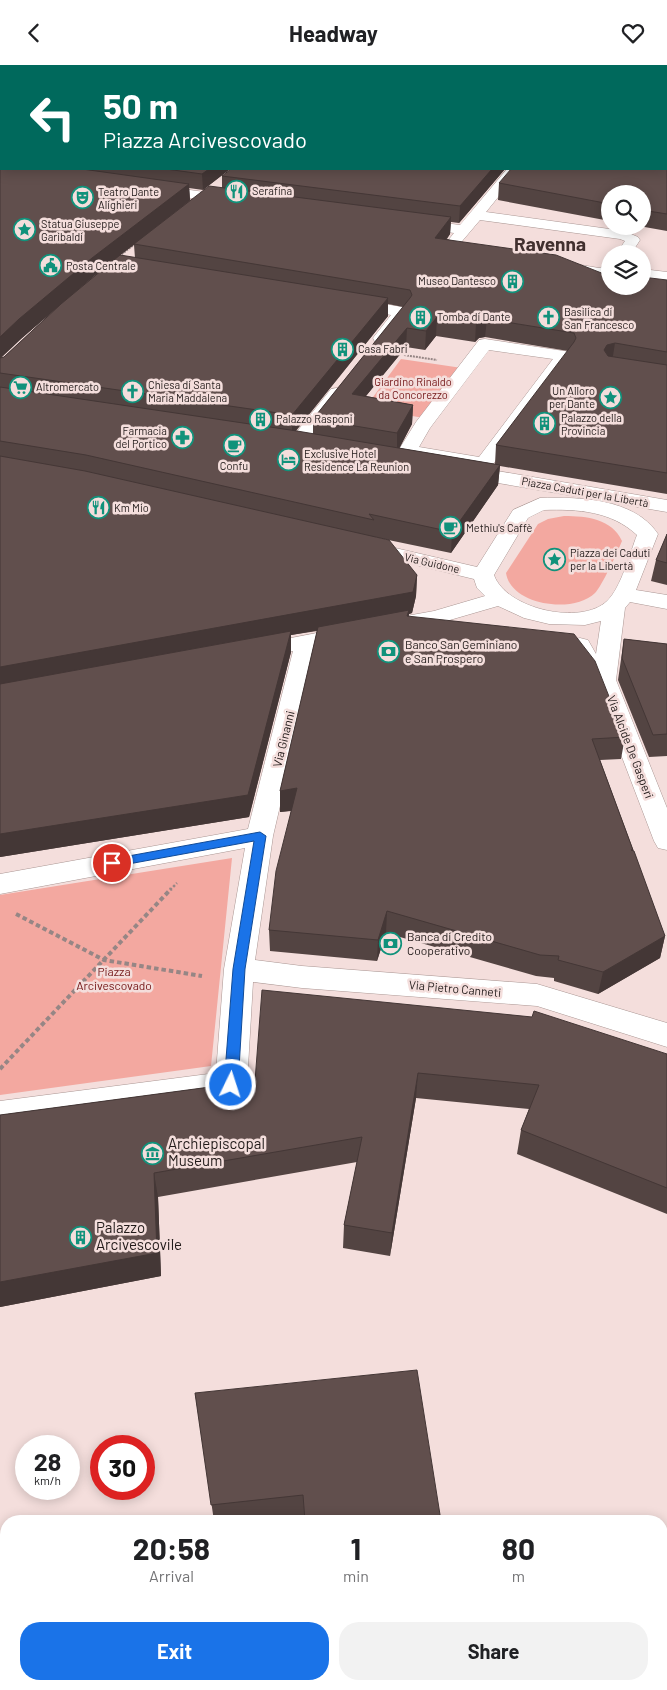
<!DOCTYPE html>
<meta charset="utf-8">
<style>
body{margin:0;font-family:Barlow,sans-serif;background:#f2f2f2;color:#202124;height:100vh;display:flex;flex-direction:column;font-size:19px;white-space:nowrap}
*{box-sizing:border-box;margin:0}
p{font-size:16px;color:#757577}
.icon{flex:none;width:28px;height:28px;fill:none;stroke:currentColor;stroke-width:2;stroke-linecap:round;stroke-linejoin:round}
.map{position:relative;flex:1;overflow:hidden}
.sheet{position:absolute;left:0px;top:1450px;width:668px;height:175px;display:flex;flex-direction:column;background:#fff;border-radius:20px 20px 0 0;box-shadow:0 2px 12px #0003}
.sheet>*{flex:none}
.top-card{position:absolute;left:0px;top:0px;width:668px;height:105px;box-shadow:0 2px 12px #0003;background:#00695c;color:#fff;overflow:hidden}
.controls{position:absolute;left:601px;top:120px;display:grid;gap:10px}
.controls a{display:grid;place-items:center;width:50px;height:50px;border-radius:50%;background:#fff;box-shadow:0 2px 12px #0003;font-size:25px}
.speed{position:absolute;left:15px;top:1370px;display:flex;gap:10px;font-size:25px;font-weight:700;text-align:center}
.speed>*{display:grid;place-content:center;width:65px;height:65px;border-radius:50%;background:#fff;box-shadow:0 2px 12px #0003;line-height:1}
.speed small{font-size:12px;font-weight:400}
.speed .limit{border:8px solid #d22;background:#fff;color:#111}
.pin{position:absolute;display:grid;place-items:center;width:42px;height:42px;color:#fff;margin:-21px;border:2px solid #fff;border-radius:50%;box-shadow:0 1px 5px #0007}
.me{position:absolute;width:55px;margin:-28px;rotate:4deg;stroke-linejoin:round;filter:drop-shadow(0 0 4px #0008)}
.turn{display:flex;align-items:center;gap:18px;height:105px;padding:0 20px;font-size:22px}
.turn .icon{width:65px;height:65px;stroke-width:2.5}
.turn b{display:block;font-size:35px;line-height:42px}
.eta{display:flex;justify-content:space-evenly;align-items:center;height:85px;text-align:center}
.eta b{font-size:30px;font-weight:700;line-height:35px}
.primary-button{display:flex;gap:10px;margin-top:auto;padding:10px 20px}
.primary-button a{flex:1;height:58px;border-radius:20px;background:#1a73e8;color:#fff;font-size:20px;font-weight:700;line-height:58px;text-align:center}
.primary-button a+a{background:#f2f2f2;color:#202124}
header{display:flex;justify-content:space-between;align-items:center;height:65px;padding:0 20px;background:#fff;font-size:22px;font-weight:700}
.map>svg:first-child{display:block}
</style>
<header><svg class="icon" aria-label="back" viewBox="0 0 24 24"><path d="M15 5l-7 7 7 7"/></svg>Headway<svg class="icon" aria-label="heart" viewBox="0 0 24 24"><path d="M12 20l-8-8c-3-5 5-10 8-4 3-6 11-1 8 4z"/></svg></header>
<div class="map">
<svg width="667" height="1625" viewBox="0 0 667 1625">
<rect width="100%" height="100%" fill="#f4dedc"/>
<path fill="#f3a8a0" d="M401,294L462,303L424,353L365,343Z
M564,451C587,451 612,454 622,476C617,488 602,521 595,528C574,549 511,541 506,508L538,459L548,454Z
M232,793L211,1001L0,1030V830Z"/>
<g fill="none" stroke-linecap="round" stroke-linejoin="round">
<defs>
<path id="minor" d="M507,104H521L486,147L624,166L638,172L640,175L631,189H616L625,176L620,174L480,155L458,181H448L446,178L454,168L413,162L408,161L406,158L408,155L413,154L460,160Z
M153,120L234,131L241,135L234,139L148,127L146,124Z
M563,197L599,203L610,200V210L600,213L558,205L555,202L558,199Z
M642,204L667,207V217L642,214Z
M350,233L402,242L408,244L410,247L387,277H375L373,273L391,250L344,241L342,238L344,235Z
M485,274L564,286L570,287L572,291L491,402L480,403L667,435V447L463,412L456,410L453,406L456,402L462,400L400,390L398,386L416,357L479,275ZM489,285L553,294L479,392L419,382L430,363Z
M337,323L343,324L346,328L343,332L305,382L298,384L291,382L289,378L291,374L331,324Z
M540,433C579,432 634,433 658,469L636,525L667,530V544L630,537L625,543L616,615L667,743V785L658,783L654,776L593,616L573,589L569,580L572,575L580,573L588,575L596,589L601,556L585,560L549,559L524,553L498,541L436,559L392,567L384,565L381,560L384,555L434,546L485,531L477,523L474,514L358,486L355,482L358,478L365,476L477,502L513,445ZM544,445C578,444 611,446 637,470C630,488 621,523 607,536C581,561 506,544 494,510L528,453Z
M353,561L361,563L364,568L361,573L317,582L273,771L255,895L302,901L537,919L667,958V982L537,941L302,923L253,917L247,1019L242,1028L231,1032L0,1062V1036L216,1008L224,904L245,783L0,829V809L248,764L293,586L255,594L247,592L244,587L247,582L255,580Z"/>
</defs>
<use href="#minor" stroke="#aa9693" stroke-width="1"/>
<path stroke="#968685" stroke-width="2" stroke-dasharray="2 1" stroke-linecap="butt" d="M117,193L136,178
M404,290L437,295"/>
<path stroke="#968685" stroke-width="2.5" stroke-dasharray="2.5 2" stroke-linecap="butt" d="M170,825L177,818"/>
<path stroke="#968685" stroke-width="4" stroke-dasharray="4.5 3" stroke-linecap="butt" d="M16,849L104,895L202,911
M0,1004L171,824"/>
<use href="#minor" fill="#fff" fill-rule="evenodd"/>
</g>
<path fill="#534442" fill-rule="evenodd" d="M0,0H667V166L639,161H642V129H610V156L498,135L499,118L666,104L1,1V104H230L203,125L189,123L190,135L222,123V111L505,104L459,158L451,157L450,169L447,174L610,221L667,215V429L500,401L498,420L451,488L374,472L417,510L416,531L412,548L409,549L408,551L625,672L621,694L600,695L665,871L660,893L598,929L554,916V913L536,911L386,868L377,896L270,886L269,865L291,746L280,747V726L317,566L291,570V587L249,752L0,792ZM134,180L135,193L120,190ZM115,194L65,235L94,211ZM388,239L403,242L313,354V369L296,366L388,251ZM59,241L4,292L1,293L22,273ZM436,271L475,277L479,273L485,272L568,286L496,380L495,399L399,383L412,359L413,340L366,331L406,282L425,285Z
M667,469V520L651,516L656,495Z
M624,574L667,579V691L649,692L618,615Z
M667,989V1149L517,1089L521,1065L529,1044L416,1033L390,1191L343,1183L344,1160L357,1097L158,1132L161,1211L0,1242V1050L255,1016Z
M195,1328L441,1456H304V1450L239,1456H214Z"/>
<path fill="#443736" d="M209,104H230L203,125L202,109Z
M492,104H505L459,158L460,141Z
M189,119L190,135L94,211L22,273L0,293V272L19,254L92,193Z
M451,152L450,169L434,190L435,173Z
M388,233V251L292,370V350Z
M437,252L436,271L425,285L426,266Z
M487,254L485,272L479,273L475,277L476,258L480,255Z
M407,263L406,282L352,348V329Z
M615,278L612,297L604,285L607,280Z
M413,340L412,359L397,388V368Z
M500,400L498,420L451,488L452,467Z
M417,510L416,531L412,548L409,549L408,566L406,572L408,549L291,570V587L249,752L0,792V602Z
M297,723V745L280,747V726Z
M387,846L386,868L377,896L378,875Z
M665,871L660,893L598,929L603,907Z
M418,1008L416,1033L390,1191L392,1168Z
M154,1108L158,1132L161,1211L0,1242V1217Z"/>
<path fill="#614f4d" stroke="#443736" d="M0,0H667V149L642,145V129H610V139L499,118L511,104H666V1H1V104H82L189,119L92,193L19,254L0,272Z
M166,104H209L202,109Z
M231,104H492L460,141L222,111Z
M209,121L451,152L435,173L556,190L604,209L610,203V221H642V212L667,215V287L615,278L607,280L604,285L608,291L667,300V408L496,380L574,277L576,273L574,268L487,254L480,255L476,258L437,252L426,266L407,263L352,329L413,340L397,368L313,354L410,233L412,230L410,225L134,179Z
M120,190L388,233L292,350L0,308V293L4,292L61,239Z
M0,322L297,366L500,400L452,467L369,449L374,455L86,390L0,376Z
M0,391L85,406L389,475L417,510L413,527L0,602Z
M667,469V498L656,495Z
M409,545L407,551L574,569L595,596L625,672L592,674L633,785H631L634,786L665,871L603,907L558,895L559,891L540,890L387,846L378,875L269,865L276,806L297,723L280,726L318,562Z
M291,566L248,730L0,769V619Z
M624,574L667,579V669L653,670L622,593Z
M262,925L532,952L534,946L667,989V1123L521,1065L539,1020L418,1008L392,1168L344,1160L362,1072L154,1108L157,1188L0,1217V1050L255,1016Z
M417,1305L441,1456H305L303,1430L211,1440L195,1328Z
M332,1619H467L468,1625H333Z"/>
<path fill="#1a73e8" stroke="#114b97" d="M260,767L266,771L245,904L238,1020L236,1023L231,1025L226,1023L224,1020L233,904L254,776L112,802L106,798L112,794Z"/>
<defs>
<symbol id="restaurant-ring" viewBox="-11 -11 22 22"><circle r="9.5" fill="#f4dedc" stroke="#10927b" stroke-width="1.5"/><path d="M-5-6h1v4h1v-4h1v4h1v-4h1v5L-1.5 .5V6h-2V.5L-5-1ZM5-6V6H3V1.5H1.5Q1.5-4 5-6Z" fill="#10927b"/></symbol>
<symbol id="theatre-ring" viewBox="-11 -11 22 22"><circle r="9.5" fill="#f4dedc" stroke="#10927b" stroke-width="1.5"/><path d="M-5-5.5Q0-4 5-5.5V0Q5 5 0 6Q-5 5-5 0ZM-3.3-2.5H-1v1.5H-3.3ZM1-2.5H3.3v1.5H1ZM-2.8 1Q0 5.5 2.8 1Z" fill="#10927b"/></symbol>
<symbol id="sight-ring" viewBox="-11 -11 22 22"><circle r="9.5" fill="#f4dedc" stroke="#10927b" stroke-width="1.5"/><path d="M0-6L1.8-2.2L6-1.7L2.9 1.2L3.7 5.4L0 3.3L-3.7 5.4L-2.9 1.2L-6-1.7L-1.8-2.2Z" fill="#10927b"/></symbol>
<symbol id="civic-ring" viewBox="-11 -11 22 22"><circle r="9.5" fill="#f4dedc" stroke="#10927b" stroke-width="1.5"/><path d="M-.6-6.5H3V-4.5H.6V-3L4-1V1h2V6H-6V1h2V-1L-.6-3ZM-1.2 2.5V6h2.4V2.5Z" fill="#10927b"/></symbol>
<symbol id="building-ring" viewBox="-11 -11 22 22"><circle r="9.5" fill="#f4dedc" stroke="#10927b" stroke-width="1.5"/><path d="M-4-6H4V6H1V3H-1V6H-4ZM-2.5-4.3h1.7v1.8h-1.7ZM.8-4.3h1.7v1.8H.8ZM-2.5-1h1.7V.8h-1.7ZM.8-1h1.7V.8H.8Z" fill="#10927b"/></symbol>
<symbol id="church-ring" viewBox="-11 -11 22 22"><circle r="9.5" fill="#f4dedc" stroke="#10927b" stroke-width="1.5"/><path d="M-1.2-6h2.4v3.5h3.3v2.4h-3.3V6h-2.4V-.1h-3.3v-2.4h3.3Z" fill="#10927b"/></symbol>
<symbol id="supermarket-ring" viewBox="-11 -11 22 22"><circle r="9.5" fill="#f4dedc" stroke="#10927b" stroke-width="1.5"/><path d="M-6-5.5h2.5l.6 2H6L4.5 2H-2.5L-4.4-4H-6ZM-1.5 3.2a1.3 1.3 0 1 0 .1 0ZM3 3.2a1.3 1.3 0 1 0 .1 0Z" fill="#10927b"/></symbol>
<symbol id="pharmacy-ring" viewBox="-11 -11 22 22"><circle r="9.5" fill="#f4dedc" stroke="#10927b" stroke-width="1.5"/><path d="M-2-6h4v4h4v4h-4v4h-4v-4h-4v-4h4Z" fill="#10927b"/></symbol>
<symbol id="cafe-ring" viewBox="-11 -11 22 22"><circle r="9.5" fill="#f4dedc" stroke="#10927b" stroke-width="1.5"/><path d="M-5.5-4.5H6V0H3Q3 3.5 0 3.5H-2.5Q-5.5 3.5-5.5 0ZM3-3.2v2h1.7v-2ZM-6 4.5H4V6H-6Z" fill="#10927b"/></symbol>
<symbol id="hotel-ring" viewBox="-11 -11 22 22"><circle r="9.5" fill="#f4dedc" stroke="#10927b" stroke-width="1.5"/><path d="M-6-4.5h1.5V1H6V5H4.5V3h-9V5H-6ZM-4 0a1.8 1.8 0 1 1 3.6 0ZM.5 0V-2.5h3Q6-2.5 6 0Z" fill="#10927b"/></symbol>
<symbol id="bank-ring" viewBox="-11 -11 22 22"><circle r="9.5" fill="#f4dedc" stroke="#10927b" stroke-width="1.5"/><path d="M-6-4H6V4H-6ZM0-2.3a2.3 2.3 0 1 0 0 4.6a2.3 2.3 0 1 0 0-4.6Z" fill="#10927b"/></symbol>
<symbol id="museum-ring" viewBox="-11 -11 22 22"><circle r="9.5" fill="#f4dedc" stroke="#10927b" stroke-width="1.5"/><path d="M0-6L6-3V-2H-6V-3ZM-5-1h2V3h-2ZM-1-1h2V3h-2ZM3-1h2V3H3ZM-6 4H6V6H-6Z" fill="#10927b"/></symbol>
</defs>
<g fill-rule="evenodd">
<use href="#restaurant-ring" x="224" y="114" width="25" height="25"/>
<use href="#theatre-ring" x="70" y="120" width="25" height="25"/>
<use href="#sight-ring" x="12" y="152" width="25" height="25"/>
<use href="#civic-ring" x="38" y="188" width="25" height="25"/>
<use href="#building-ring" x="500" y="204" width="25" height="25"/>
<use href="#building-ring" x="408" y="240" width="25" height="25"/>
<use href="#church-ring" x="536" y="240" width="25" height="25"/>
<use href="#building-ring" x="330" y="272" width="25" height="25"/>
<use href="#supermarket-ring" x="8" y="310" width="25" height="25"/>
<use href="#church-ring" x="120" y="314" width="25" height="25"/>
<use href="#sight-ring" x="598" y="320" width="25" height="25"/>
<use href="#building-ring" x="248" y="342" width="25" height="25"/>
<use href="#building-ring" x="532" y="346" width="25" height="25"/>
<use href="#pharmacy-ring" x="170" y="360" width="25" height="25"/>
<use href="#cafe-ring" x="222" y="368" width="25" height="25"/>
<use href="#hotel-ring" x="276" y="382" width="25" height="25"/>
<use href="#restaurant-ring" x="86" y="430" width="25" height="25"/>
<use href="#cafe-ring" x="438" y="450" width="25" height="25"/>
<use href="#sight-ring" x="542" y="482" width="25" height="25"/>
<use href="#bank-ring" x="376" y="574" width="25" height="25"/>
<use href="#bank-ring" x="378" y="866" width="25" height="25"/>
<use href="#museum-ring" x="140" y="1076" width="25" height="25"/>
<use href="#building-ring" x="68" y="1160" width="25" height="25"/>
</g>
<g text-anchor="middle" stroke-width="5" stroke-linejoin="round" paint-order="stroke">
<g font-size="11" fill="#221b1a" stroke="#f4dedc" text-anchor="start">
<text x="252" y="130">Serafina</text>
<text x="98" y="131">Teatro Dante<tspan x="98" dy="13">Alighieri</tspan></text>
<text x="41" y="163">Statua Giuseppe<tspan x="41" dy="13">Garibaldi</tspan></text>
<text x="66" y="205">Posta Centrale</text>
<text x="496" y="220" text-anchor="end">Museo Dantesco</text>
<text x="564" y="251">Basilica di<tspan x="564" dy="13">San Francesco</tspan></text>
<text x="437" y="256">Tomba di Dante</text>
<text x="358" y="288">Casa Fabri</text>
<text x="148" y="324">Chiesa di Santa<tspan x="148" dy="13">Maria Maddalena</tspan></text>
<text x="36" y="326">Altromercato</text>
<text x="595" y="330" text-anchor="end">Un Alloro<tspan x="595" dy="13">per Dante</tspan></text>
<text x="561" y="357">Palazzo della<tspan x="561" dy="13">Provincia</tspan></text>
<text x="276" y="358">Palazzo Rasponi</text>
<text x="167" y="370" text-anchor="end">Farmacia<tspan x="167" dy="13">del Portico</tspan></text>
<text x="304" y="393">Exclusive Hotel<tspan x="304" dy="13">Residence La Reunion</tspan></text>
<text x="234" y="405" text-anchor="middle">Confu</text>
<text x="114" y="447">Km Mio</text>
<text x="466" y="467">Methiu's Caffè</text>
<text x="570" y="492">Piazza dei Caduti<tspan x="570" dy="13">per la Libertà</tspan></text>
</g>
<g font-size="11" fill="#731617" stroke="#f4dedc">
<text x="413" y="321">Giardino Rinaldo<tspan x="413" dy="13">da Concorezzo</tspan></text>
</g>
<g font-size="11" fill="#221b1a" stroke="#f4dedc">
<text transform="translate(585 427) rotate(10)" y="4">Piazza Caduti per la Libertà</text>
<text transform="translate(432 498) rotate(13)" y="4">Via Guidone</text>
</g>
<g font-size="12" fill="#221b1a" stroke="#f4dedc" text-anchor="start">
<text x="405" y="584">Banco San Geminiano<tspan x="405" dy="14">e San Prospero</tspan></text>
<text x="407" y="876">Banca di Credito<tspan x="407" dy="14">Cooperativo</tspan></text>
</g>
<g font-size="12" fill="#221b1a" stroke="#f4dedc">
<text transform="translate(284 674) rotate(-76)" y="4">Via Ginanni</text>
<text transform="translate(630 682) rotate(69)" y="4">Via Alcide De Gasperi</text>
<text transform="translate(455 924) rotate(5)" y="4">Via Pietro Canneti</text>
</g>
<g font-size="12" fill="#731617" stroke="#f4dedc">
<text x="114" y="911">Piazza<tspan x="114" dy="14">Arcivescovado</tspan></text>
</g>
<g font-size="15" fill="#221b1a" stroke="#f4dedc" text-anchor="start">
<text x="168" y="1084">Archiepiscopal<tspan x="168" dy="17">Museum</tspan></text>
<text x="96" y="1168">Palazzo<tspan x="96" dy="17">Arcivescovile</tspan></text>
</g>
<g font-size="19" font-weight="bold" fill="#41302f" stroke="#f4dedc">
<text x="550" y="186">Ravenna</text>
</g>
</g>
</svg>
<div class="controls">
<a><svg class="icon" aria-label="search" viewBox="0 0 24 24"><circle cx="10" cy="10" r="6"/><path d="M15 15l6 6"/></svg></a>
<a><svg class="icon" aria-label="layers" viewBox="0 0 24 24"><path d="M12 4l9 5-9 5-9-5zM3 14l9 5 9-5"/></svg></a>
</div>
<div class="speed"><div>28<small>km/h</small></div><div class="limit">30</div></div>
<div class="pin" style="left:112px;top:798px;background:#d93025"><svg class="icon" aria-label="arrive" viewBox="0 0 24 24"><path d="M6 21V4h12l-3 4 3 4H6"/></svg></div>
<svg class="me" style="left:231px;top:1020px" viewBox="-20 -20 40 40"><circle r="17" fill="#1a73e8" stroke="#fff" stroke-width="3"/><path d="M0-11L8 9 0 5-8 9z" fill="#fff"/></svg>
<div class="top-card">
<div class="turn"><svg class="icon" aria-label="left" viewBox="0 0 24 24"><path d="M17 20v-9H6M10 6l-5 5 5 5"/></svg><div><b>50 m</b>Piazza Arcivescovado</div></div>
</div>
<section class="sheet">
<div class="eta">
<div><b>20:58</b><p>Arrival</p></div>
<div><b>1</b><p>min</p></div>
<div><b>80</b><p>m</p></div>
</div>
<div class="primary-button"><a>Exit</a><a>Share</a></div>
</section>
</div>
